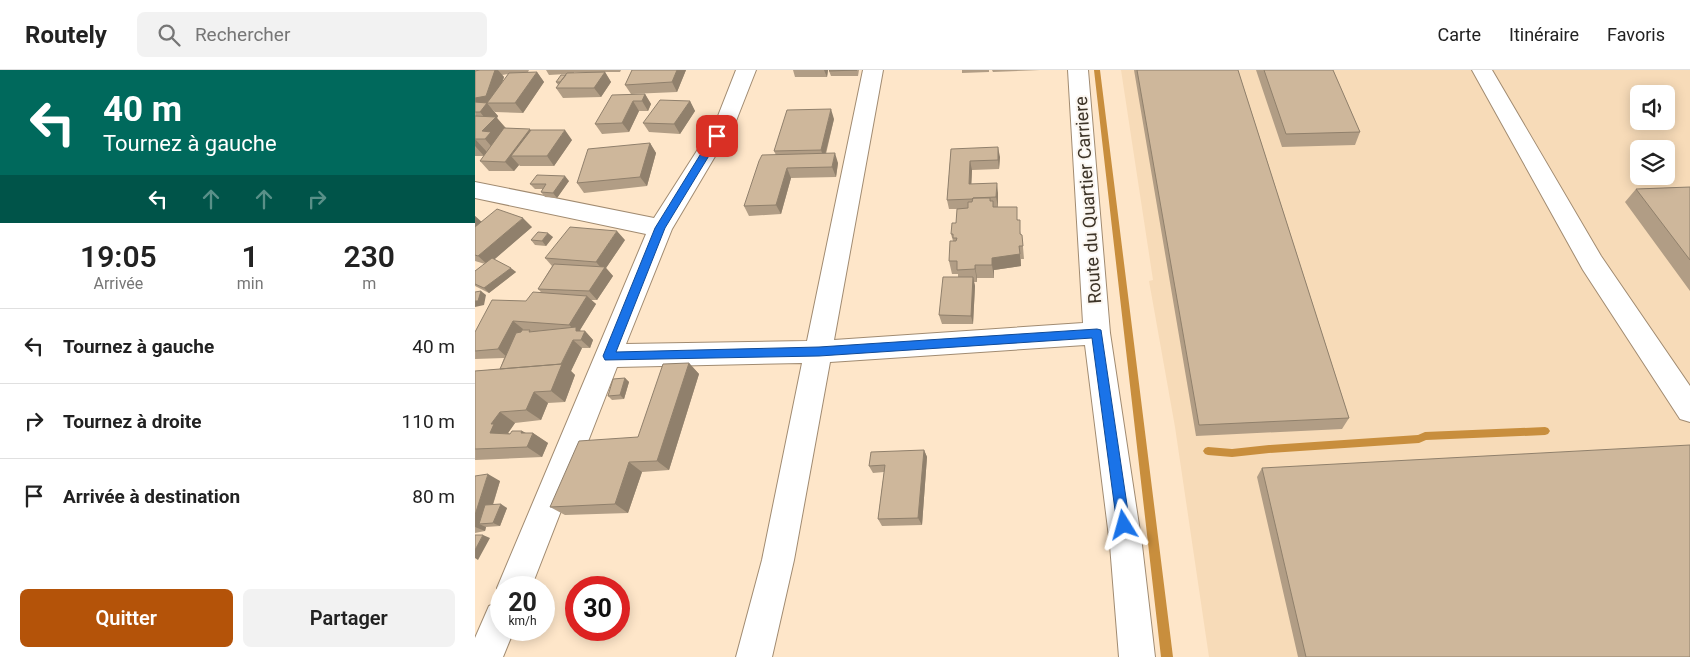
<!DOCTYPE html>
<html lang="fr">
<meta charset="utf-8">
<style>
body{margin:0;font-family:Roboto,sans-serif;background:#f2f2f2;color:#222;height:100vh;display:flex;flex-direction:column;font-size:19px;white-space:nowrap}
*{box-sizing:border-box;margin:0}
p{font-size:16px;color:#767676}
.icon{flex:none;width:28px;height:28px;fill:none;stroke:currentColor;stroke-width:2;stroke-linecap:round;stroke-linejoin:round}
.map{position:relative;flex:1;overflow:hidden}
.side{display:flex;flex-direction:column;background:#fff;width:475px}
.side>*{flex:none}
.top-card{background:#00695c;color:#fff;overflow:hidden}
.fabs{position:absolute;left:1155px;top:15px;display:grid;gap:10px}
.fabs a{display:grid;place-items:center;width:45px;height:45px;border-radius:8px;background:#fff;box-shadow:0 2px 12px #0003;font-size:25px}
.speed{position:absolute;left:15px;top:506px;display:flex;gap:10px;font-size:25px;font-weight:700;text-align:center}
.speed>*{display:grid;place-content:center;width:65px;height:65px;border-radius:50%;background:#fff;box-shadow:0 2px 12px #0003;line-height:1}
.speed small{font-size:12px;font-weight:400}
.speed .limit{border:8px solid #d22;background:#fff;color:#111}
.pin{position:absolute;display:grid;place-items:center;width:42px;height:42px;color:#fff;margin:-21px;border-radius:10px;box-shadow:0 2px 8px #0006}
.me{position:absolute;width:55px;margin:-28px;rotate:352deg;stroke-linejoin:round;filter:drop-shadow(0 0 4px #0008)}
.turn{display:flex;align-items:center;gap:18px;height:105px;padding:0 20px;font-size:22px}
.turn .icon{width:65px;height:65px;stroke-width:2.5}
.turn b{display:block;font-size:35px;line-height:42px}
.lanes{display:flex;align-items:center;height:48px;padding:0 20px;background:#0003;justify-content:center;gap:25px;direction:ltr}
.lanes .off{opacity:.35}
.eta{display:flex;justify-content:space-evenly;align-items:center;height:85px;text-align:center}
.eta b{font-size:30px;font-weight:600;line-height:35px}
.primary-button{display:flex;gap:10px;margin-top:auto;padding:10px 20px}
.primary-button a{flex:1;height:58px;border-radius:8px;background:#b45309;color:#fff;font-size:20px;font-weight:600;line-height:58px;text-align:center}
.primary-button a+a{background:#f2f2f2;color:#222}
ul{padding:0;list-style:none}
li{display:flex;align-items:center;gap:15px;height:75px;padding:0 20px;border-top:1px solid #e0e0e0}
li div{flex:1}
li b{display:block;font-size:19px}
li em{font-style:normal}
header{display:flex;align-items:center;gap:30px;box-sizing:border-box;height:70px;padding:0 25px;background:#fff;border-bottom:1px solid #e0e0e0}
header strong{font-size:24px}
nav{display:flex;gap:28px;margin-inline-start:auto;font-size:18px}
.search{width:350px;height:45px;background:#f2f2f2;display:flex;align-items:center;gap:12px;box-sizing:border-box;padding:0 18px;border-radius:8px;color:#767676;font-size:19px}
main{display:flex;flex:1;min-height:0}
.map>svg:first-child{display:block}
</style>
<header>
<strong>Routely</strong>
<div class="search"><svg class="icon" aria-label="search" viewBox="0 0 24 24"><circle cx="10" cy="10" r="6"/><path d="M15 15l6 6"/></svg>Rechercher</div>
<nav><a>Carte</a><a>Itinéraire</a><a>Favoris</a></nav>
</header>
<main>
<section class="side">
<div class="top-card">
<div class="turn"><svg class="icon" aria-label="left" viewBox="0 0 24 24"><path d="M17 20v-9H6M10 6l-5 5 5 5"/></svg><div><b>40 m</b>Tournez à gauche</div></div>
<div class="lanes"><svg class="icon" aria-label="left" viewBox="0 0 24 24"><path d="M17 20v-9H6M10 6l-5 5 5 5"/></svg><svg class="icon off" aria-label="ahead" viewBox="0 0 24 24"><path d="M12 20V5M6 11l6-6 6 6"/></svg><svg class="icon off" aria-label="ahead" viewBox="0 0 24 24"><path d="M12 20V5M6 11l6-6 6 6"/></svg><svg class="icon off" aria-label="right" viewBox="0 0 24 24"><path d="M7 20v-9h11M14 6l5 5-5 5"/></svg></div>
</div>
<div class="eta">
<div><b>19:05</b><p>Arrivée</p></div>
<div><b>1</b><p>min</p></div>
<div><b>230</b><p>m</p></div>
</div>
<ul>
<li><svg class="icon" aria-label="left" viewBox="0 0 24 24"><path d="M17 20v-9H6M10 6l-5 5 5 5"/></svg><div><b>Tournez à gauche</b></div><em>40 m</em></li>
<li><svg class="icon" aria-label="right" viewBox="0 0 24 24"><path d="M7 20v-9h11M14 6l5 5-5 5"/></svg><div><b>Tournez à droite</b></div><em>110 m</em></li>
<li><svg class="icon" aria-label="arrive" viewBox="0 0 24 24"><path d="M6 21V4h12l-3 4 3 4H6"/></svg><div><b>Arrivée à destination</b></div><em>80 m</em></li>
</ul>
<div class="primary-button"><a>Quitter</a><a>Partager</a></div>
</section>
<div class="map">
<svg width="1215" height="587" viewBox="0 0 1215 587">
<rect width="100%" height="100%" fill="#fee6c9"/>
<path fill="#f7dbb8" fill-rule="evenodd" d="M646,0H1215V587H734L700,357L674,211L678,210ZM1164,24H1191V51H1164ZM1164,79H1191V106H1164Z"/>
<g fill="none" stroke-linecap="round" stroke-linejoin="round">
<path fill="#c88e3d" fill-rule="evenodd" d="M619,0H625L698,587H686Z
M1070,357L1073,358L1075,361L1073,364L1070,365L951,370L944,373L794,383L757,387L733,385L730,384L728,381L730,378L733,377L757,379L794,375L943,365L950,362Z"/>
<defs>
<path id="minor" d="M261,0H281L261,51L197,159L151,274L332,271L388,0H408L359,270L608,253L593,0H613L635,263L667,475L680,587H644L635,475L610,275L355,292L319,490L297,587H261L287,490L327,293L142,297L56,518H26V528L22,518L171,164L0,128V112L179,148L241,51Z
M997,0H1017L1126,186L1215,316V352L1205,349L1108,200Z
M26,531V560H39L28,587H0V568L14,536Z"/>
</defs>
<use href="#minor" stroke="#a18b71" stroke-width="2"/>
<use href="#minor" fill="#fff" fill-rule="evenodd"/>
</g>
<path fill="#b19d85" fill-rule="evenodd" d="M0,0H54L53,2H62L69,12L48,43L20,42L14,36L23,46L22,48L31,58L56,60L97,70L79,96H45L44,95L39,101H14L5,91L9,86H0ZM33,4L27,13L29,7L27,5Z
M71,0H146L145,2H130L136,12L126,27L88,28L81,18L83,15L81,12L91,4L74,5ZM99,2H122L99,3Z
M157,0H211L202,22L156,24L150,15Z
M318,0H353L352,7H320Z
M355,0H384L383,6H356L354,1Z
M487,0H514V2L487,3Z
M517,0H565L518,2Z
M659,0H763L874,348L867,359L721,366Z
M781,0H858L885,62L880,75L807,77Z
M170,24L176,34L173,41H164L154,62L127,64L120,54Z
M215,31L220,41L205,64L174,62L168,53Z
M359,49L351,84L363,93L361,107L316,108L306,144L274,146L269,136L301,85L299,81Z
M175,73L181,83L172,116L109,123L102,113Z
M476,79L525,87L524,99L497,100L496,114L523,123V137L543,150L548,177L549,189H546V196L519,200V208H502V212H499L500,216L498,254H467L464,245L483,207V204H477L474,191L478,171L476,164L481,153L484,139H474L472,130Z
M94,111L82,128L70,127L66,122L68,119H60L55,114Z
M1215,117V221L1150,132L1161,119Z
M0,146L6,152L57,157L19,189L41,202L14,223L0,216V201L10,194L0,191Z
M78,167L71,176L60,175L56,170Z
M150,170L131,198L138,206L122,230H116L121,234L105,260V261H110L118,270L115,278H107L96,301L100,305L90,332L73,333L66,350L40,353L33,363L34,364L47,361L51,363H58L73,373L67,387L0,390V301L25,299L29,288L0,289V262L66,222L63,219L77,196L70,188Z
M214,293L224,304L194,400L167,402L153,443L90,445L75,437L163,367Z
M150,308L154,312L149,329L137,330L133,326Z
M449,380L452,387L447,455L407,456L403,449L409,402L398,403L394,396Z
M787,398L1215,587H823L782,407Z
M0,406L25,411L18,435L32,438L25,456L11,457L10,461L0,463Z"/>
<path fill="#90806c" d="M20,0H23L29,7L20,33H12L23,46L22,48L32,60L21,82L10,69L7,61L14,53L5,42L0,39V28Z
M202,0H211L202,22L197,12Z
M349,0H353L352,7Z
M62,2L69,12L48,43L40,33Z
M130,2L136,12L126,27L119,18Z
M170,24L176,34L173,41L167,31Z
M158,31L164,41L154,62L147,53Z
M215,31L220,41L205,64L199,54Z
M356,39L359,49L349,89L346,80Z
M55,59L63,68L36,86L44,95L39,101L30,92Z
M90,60L97,70L79,96L72,86Z
M0,69L12,82L9,86L0,76Z
M175,73L181,83L172,116L165,107Z
M523,77L525,87L524,99L523,90Z
M360,83L363,93L361,107L357,97Z
M495,91L497,100L496,124L494,114Z
M312,98L316,108L306,144L301,135Z
M90,106L94,111L82,128L78,123Z
M522,113L523,123V137L521,127Z
M0,146L8,153L0,159Z
M48,148L57,157L13,195L3,186Z
M142,161L150,170L131,198L138,206L122,230L114,221L128,200L121,192Z
M73,163L78,167L71,176L67,171Z
M544,176L546,196L519,200V208L517,195V188Z
M500,195L502,208V212L500,199Z
M36,198L41,202L14,223L9,218Z
M498,207L500,216L498,254L496,246Z
M6,221L11,225L9,235L0,237V231Z
M112,226L121,234L105,260L108,264L110,261L118,270L115,278L106,270L103,263L94,255Z
M38,251L48,259L33,288L23,279Z
M98,270L107,278L96,301L100,305L90,332L76,321L86,295Z
M214,293L224,304L194,400L182,391Z
M150,308L154,312L149,329L145,325Z
M59,322L73,333L66,350L51,340Z
M25,342L40,353L33,363L35,364L15,363L16,354Z
M47,361L57,367L58,363L73,373L67,387L52,377L46,363Z
M449,380L452,387L447,455L443,448Z
M154,392L167,402L153,443L140,434Z
M13,404L25,411L12,453L4,454L11,457L10,461L0,457V445Z
M26,434L32,438L25,456L18,453Z
M8,465L15,468L3,490L0,488V480Z"/>
<path fill="#ceb79b" stroke="#90806c" d="M5,0H20L11,26L0,28V1Z
M157,0H202L197,12L150,15Z
M355,0H382L354,1Z
M662,0H763L874,348L724,355Z
M789,0H858L885,62L811,64Z
M62,2L40,33H12L34,3Z
M130,2L119,18H81L92,3Z
M86,5H91L85,12H81Z
M170,24L167,31H158L147,53L120,54L137,25Z
M185,30L215,31L199,54L168,53Z
M0,32L12,33L5,42H0Z
M356,39L346,80L299,81L312,40Z
M0,46L21,47L7,61L16,62L10,69H0Z
M29,58L55,59L30,92L5,91Z
M56,60H90L72,86H36Z
M175,73L165,107L102,113L113,79Z
M523,77V90L495,91L494,114L522,113L521,127L498,128L497,129L472,130L476,79Z
M360,83L357,97L312,98L301,135L269,136L284,91L287,85Z
M62,105L90,106L78,123L66,122L71,114H55Z
M1215,117V190L1161,119Z
M498,128H515V131H518V137H542V150H545V164L547,165L548,176H544L545,184L517,188V195H500V199L482,200V191H474L475,171H481L482,168H478V164H476L477,153H481L482,139L493,138V132H497Z
M22,139L48,148L3,186L0,185V157Z
M95,157L142,161L121,192L70,188Z
M63,162L73,163L67,171L56,170Z
M17,188L36,198L9,218L0,214V201Z
M79,194L130,197L114,221L63,219Z
M468,207H498L496,246L464,245Z
M6,221L3,231H0V222Z
M58,222L112,226L94,255L38,251L23,279L0,281V262L17,230L51,231Z
M101,257V261H110L106,270H98L86,294L25,299L41,263L46,262L47,260H55L54,262Z
M214,293L182,391L154,392L140,434L75,437L104,371L163,367L188,294Z
M87,294L76,321L59,322L51,340L25,342L16,354H19L15,363L35,364L37,361H47L46,363H58L52,377L0,379V301Z
M150,308L145,325L133,326L138,309Z
M1215,375V587H831L787,398Z
M449,380L443,448L403,449L410,395L394,396L396,382Z
M13,404L0,445V406Z
M26,434L18,453L4,454L10,435Z
M0,465H8L0,480Z"/>
<path fill="#1a73e8" stroke="#114b97" d="M242,63L246,66L190,158L141,282L344,277L622,259L626,260L655,455L653,460L649,462L644,460L642,455L617,268L344,286L130,290L128,286L180,158L238,64Z"/>
<g text-anchor="middle" stroke-width="4" stroke-linejoin="round" paint-order="stroke">
<g font-size="18" fill="#3d3428" stroke="#fbf6f0">
<text transform="translate(613 130) rotate(-94)" y="6">Route du Quartier Carriere</text>
</g>
</g>
</svg>
<div class="fabs">
<a><svg class="icon" aria-label="sound" viewBox="0 0 24 24"><path d="M4 9h4l5-4v14l-5-4H4zM17 9q2 3 0 6"/></svg></a>
<a><svg class="icon" aria-label="layers" viewBox="0 0 24 24"><path d="M12 4l9 5-9 5-9-5zM3 14l9 5 9-5"/></svg></a>
</div>
<div class="speed"><div>20<small>km/h</small></div><div class="limit">30</div></div>
<div class="pin" style="left:242px;top:66px;background:#d93025"><svg class="icon" aria-label="arrive" viewBox="0 0 24 24"><path d="M6 21V4h12l-3 4 3 4H6"/></svg></div>
<svg class="me" style="left:649px;top:455px" viewBox="-20 -20 40 40"><path d="M0-17L14 15 0 8-14 15z" fill="#1a73e8" stroke="#fff" stroke-width="4"/></svg>
</div>
</main>
